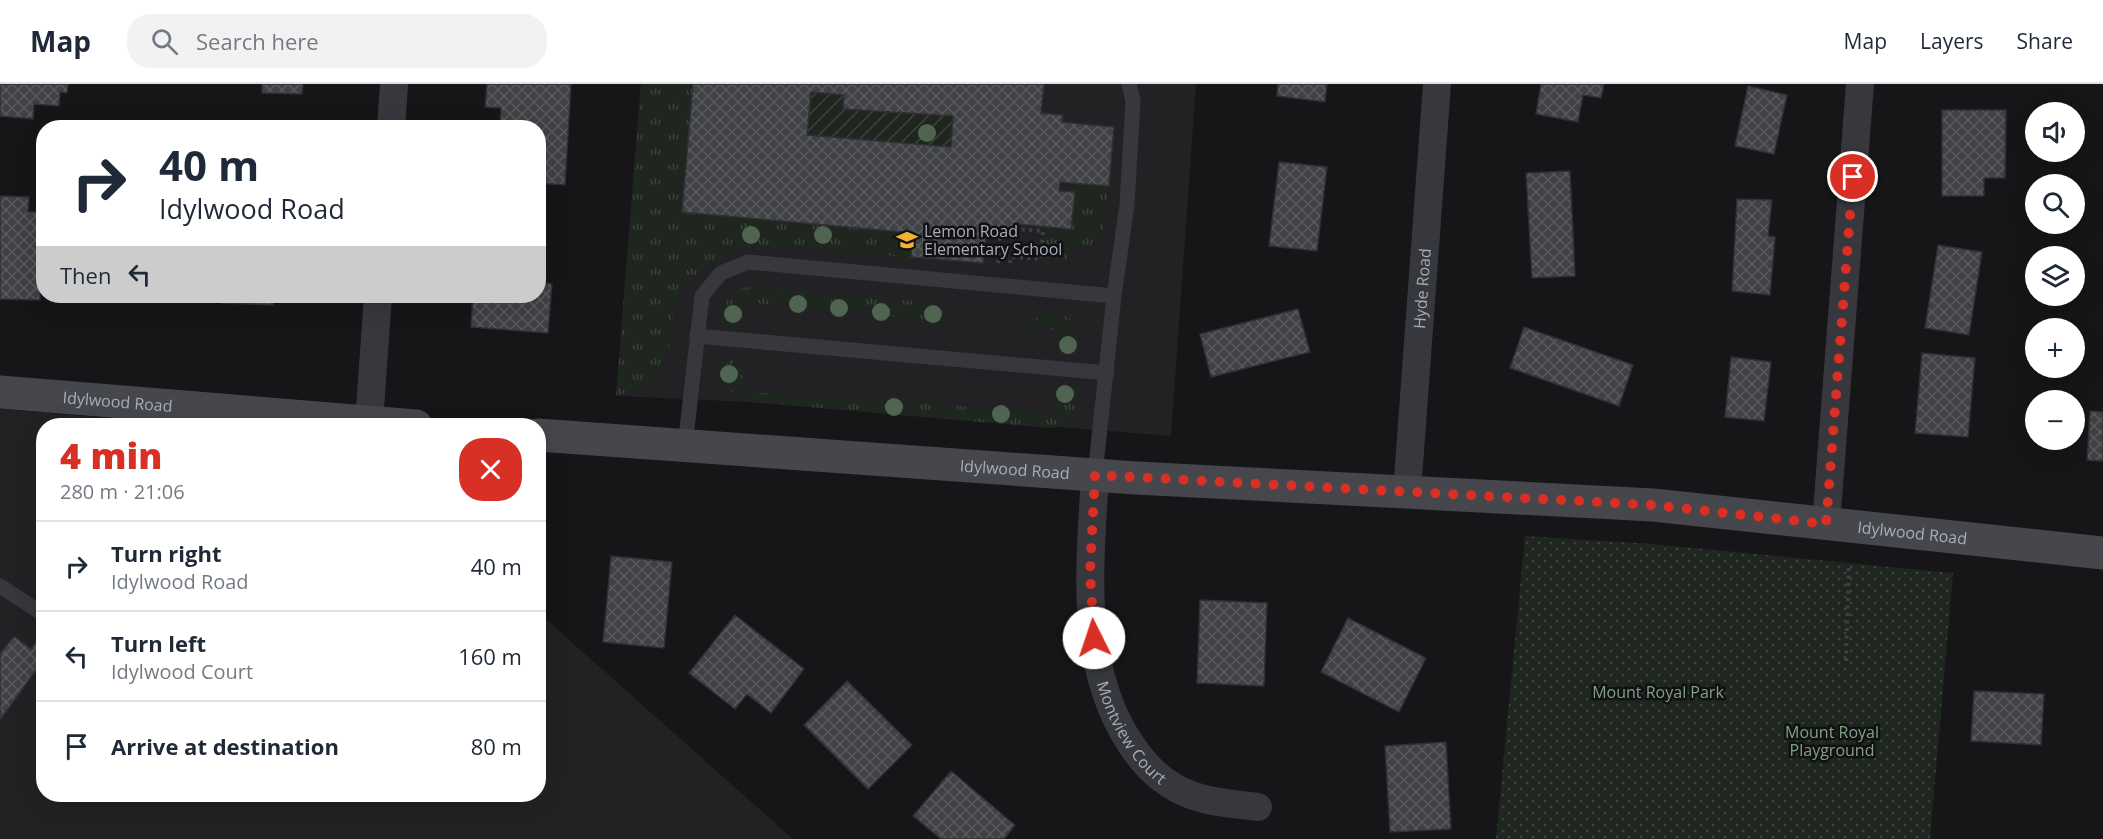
<!DOCTYPE html>
<meta charset="utf-8">
<style>
body{margin:0;font-family:"Open Sans",sans-serif;background:#f2f2f3;color:#1f2937;height:100vh;display:flex;flex-direction:column;font-size:22px;white-space:nowrap}
*{box-sizing:border-box;margin:0}
p{font-size:20px;color:#747a83}
.icon{flex:none;width:33px;height:33px;fill:none;stroke:currentColor;stroke-width:2;stroke-linecap:round;stroke-linejoin:round}
.map{position:relative;flex:1;overflow:hidden}
.details{position:absolute;left:36px;top:334px;width:510px;height:384px;display:flex;flex-direction:column;background:#fff;border-radius:24px;box-shadow:0 6px 24px #0002}
.details>*{flex:none}
.hud{position:absolute;left:36px;top:36px;width:510px;height:183px;border-radius:24px;box-shadow:0 6px 24px #0002;background:#fff;color:#1f2937;overflow:hidden}
.tools{position:absolute;left:2025px;top:18px;display:grid;gap:12px}
.tools a{display:grid;place-items:center;width:60px;height:60px;border-radius:50%;background:#fff;box-shadow:0 6px 24px #0002;font-size:30px}
.pin{position:absolute;display:grid;place-items:center;width:51px;height:51px;color:#fff;margin:-26px;border:3px solid #fff;border-radius:50%;box-shadow:0 2px 6px #0007}
.me{position:absolute;width:66px;margin:-33px;rotate:356deg;stroke-linejoin:round;filter:drop-shadow(0 0 4px #0008)}
.turn{display:flex;align-items:center;gap:21px;height:126px;padding:0 24px;font-size:27px}
.turn .icon{width:78px;height:78px;stroke-width:2.5}
.turn b{display:block;font-size:42px;line-height:51px}
.then{display:flex;align-items:center;height:57px;padding:0 24px;background:#0003;gap:12px;font-size:22px}
.round{display:grid;place-items:center;flex:none;width:63px;height:63px;border-radius:24px;background:#f2f2f3}
.headline{display:flex;align-items:center;justify-content:space-between;height:102px;padding:0 24px}
h1{font-size:36px;font-weight:800;line-height:45px;color:#d93025}
ul{padding:0;list-style:none}
li{display:flex;align-items:center;gap:18px;height:90px;padding:0 24px;border-top:2px solid #e0e1e3}
li div{flex:1}
li b{display:block;font-size:22px}
li em{font-style:normal}
header{display:flex;align-items:center;gap:36px;box-sizing:border-box;height:84px;padding:0 30px;background:#fff;border-bottom:2px solid #e0e1e3}
header strong{font-size:28px}
nav{display:flex;gap:33px;margin-inline-start:auto;font-size:21px}
.search{width:420px;height:54px;background:#f2f2f3;display:flex;align-items:center;gap:15px;box-sizing:border-box;padding:0 21px;border-radius:24px;color:#747a83;font-size:22px}
.map>svg:first-child{display:block}
</style>
<header>
<strong>Map</strong>
<div class="search"><svg class="icon" aria-label="search" viewBox="0 0 24 24"><circle cx="10" cy="10" r="6"/><path d="M15 15l6 6"/></svg>Search here</div>
<nav><a>Map</a><a>Layers</a><a>Share</a></nav>
</header>
<div class="map">
<svg width="2103" height="755" viewBox="0 0 2103 755">
<defs>
<pattern id="grass-tufts" width="24" height="20" patternUnits="userSpaceOnUse" patternTransform="scale(1.5)"><rect width="24" height="20" fill="#1e261f"/><path d="M3 7l-1-3M5 7V3M7 7l1-3M15 17l-1-3M17 17v-4M19 17l1-3" fill="none" stroke="#3c433d"/></pattern>
<pattern id="park-dots" width="8" height="8" patternUnits="userSpaceOnUse" patternTransform="scale(1.5)"><rect width="8" height="8" fill="#1e261f"/><path d="M2 2h.1M6 6h.1" fill="none" stroke="#3c433d" stroke-width="1.8" stroke-linecap="round"/></pattern>
<pattern id="garden-furrows" width="10" height="10" patternUnits="userSpaceOnUse" patternTransform="scale(1.5)"><rect width="10" height="10" fill="#1e261f"/><path d="M-1 1l2-2M0 10L10 0M9 11l2-2" fill="none" stroke="#3c433d"/></pattern>
<pattern id="building-cross-hatch" width="8" height="8" patternUnits="userSpaceOnUse" patternTransform="scale(1.5)"><rect width="8" height="8" fill="#404145"/><path d="M0 0l8 8M0 8l8-8" fill="none" stroke="#595a5e"/></pattern>
</defs>
<rect width="100%" height="100%" fill="#161618"/>
<path fill="#222225" d="M641,0H1196L1171,352L750,318L616,312Z
M0,325L207,342H44V711H538L539,529L793,755H0Z"/>
<path fill="url(#grass-tufts)" d="M641,0H693L682,128L913,149L910,180L904,175L888,171C860,170 833,167 805,165C782,163 756,159 733,167C715,173 685,196 677,213C673,223 672,238 671,249C669,287 651,300 616,312Z
M1070,99L1109,102L1103,146L1091,162L1084,164L1076,161L1068,166L1066,178L1061,180H1043L1046,143L1071,145L1075,108L1069,107Z
M749,203L934,219L958,239L745,218L743,219L741,241L733,244L727,241C720,223 729,205 749,203Z
M1048,228C1077,233 1079,239 1078,268L1075,270H1060L1063,247L1020,243Z
M731,276L740,278C745,287 739,299 745,308L1054,328L1057,311L1061,303C1091,301 1073,331 1064,342L1050,344L750,318L729,306L721,295L722,283Z"/>
<path fill="url(#park-dots)" d="M1525,452L1652,460L1953,489L1930,755H1496Z"/>
<path fill="url(#garden-furrows)" d="M811,8L844,11L843,25L953,32L951,63L807,51Z"/>
<path fill="url(#building-cross-hatch)" stroke="#303034" stroke-width="1.5" fill-rule="evenodd" d="M0,0H68L67,9L60,8L59,22L34,20L33,35L0,32Z
M262,0H303L302,10L262,9Z
M487,0H571L565,101L538,99V44H500L501,24L485,23Z
M693,0H1044L1041,29L1063,31L1062,38L1114,43L1109,102L1060,98L1059,107L1075,108L1071,145L1016,140L1015,155L986,153L983,179L911,173L913,149L682,128ZM811,8L844,11L843,25L953,32L951,63L807,51Z
M1278,0H1327L1325,18L1277,12Z
M1541,0H1604L1601,14L1583,11L1578,38L1536,30Z
M1748,2L1787,11L1774,70L1735,62Z
M1942,26H2006L2005,94H1984V112H1942Z
M1279,78L1327,83L1317,167L1269,162Z
M1570,87L1575,192L1532,194L1526,89Z
M0,112L29,113L28,128H44V198L40,197V216L0,215Z
M1737,115L1772,116L1768,152L1775,153L1770,211L1732,207Z
M1938,161L1982,168L1969,251L1925,244Z
M538,199L552,200L548,249L471,243L473,212H538Z
M222,212H273V221L222,219Z
M1298,225L1310,268L1211,293L1200,250Z
M1524,243L1633,281L1619,322L1510,284Z
M1922,269L1975,274L1968,353L1915,349Z
M1731,273L1771,278L1764,337L1725,333Z
M2090,327L2103,328V377L2087,376Z
M611,472L672,478L664,564L603,558Z
M1200,516L1267,519L1264,602L1197,599Z
M735,531L804,585L771,629L747,610L735,625L689,589Z
M1348,534L1426,574L1399,628L1321,588Z
M44,547V575L0,636V570L14,552L31,565Z
M847,597L912,661L868,705L804,641Z
M1974,607L2044,610L2041,661L1971,657Z
M1446,658L1451,745L1390,748L1385,662Z
M951,687L1015,741L1004,755H941L913,732Z"/>
<g fill="none" stroke-linecap="round" stroke-linejoin="round">
<path stroke="#3d3f44" stroke-width="4" stroke-dasharray="3 4.5" stroke-linecap="butt" d="M998,179L1000,154
M1010,179L1011,173L1041,175L1043,147L1016,145
M1846,577L1849,480"/>
<path stroke="#37383d" stroke-width="15" d="M1114,212L1127,121L1133,17L1129,0
M697,252L1107,289
M685,362L702,212L721,189L748,178L1114,212L1095,391
M0,502L40,528"/>
<g stroke="#37383d" stroke-width="28">
<path d="M391,44L394,0"/>
<path d="M369,338L378,212"/>
<path id="s1" d="M1095,391C1090,482 1078,583 1132,662C1146,683 1166,702 1191,711C1212,719 1236,720 1258,723"/>
<path id="s2" d="M1407,408L1437,0"/>
<path d="M1826,440L1860,0"/>
</g>
<g stroke="#45474d" stroke-width="33">
<path id="s3" d="M0,308L416,342"/>
<path id="s4" d="M538,351L1136,394L1653,421L2103,469"/>
</g>
</g>
<g fill="#506452">
<circle cx="927" cy="49" r="9"/>
<circle cx="751" cy="151" r="9"/>
<circle cx="823" cy="151" r="9"/>
<circle cx="798" cy="220" r="9"/>
<circle cx="839" cy="224" r="9"/>
<circle cx="881" cy="228" r="9"/>
<circle cx="733" cy="230" r="9"/>
<circle cx="933" cy="230" r="9"/>
<circle cx="1068" cy="261" r="9"/>
<circle cx="729" cy="290" r="9"/>
<circle cx="1065" cy="310" r="9"/>
<circle cx="894" cy="323" r="9"/>
<circle cx="1001" cy="330" r="9"/>
</g>
<g fill="none" stroke-linecap="round" stroke-linejoin="round">
<path stroke="#d93025" stroke-width="10" stroke-dasharray="0 18" d="M1094,554L1090,488L1095,391L1653,421L1826,440L1853,93"/>
</g>
<defs>
<symbol id="school-bare" viewBox="-9 -9 18 18"><path d="M0-5L7-2L0 1L-7-2ZM-4 1L0 2.5L4 1V4Q0 6-4 4Z" fill="#f2b134" stroke="#111113" stroke-width="2.5" paint-order="stroke"/></symbol>
</defs>
<g fill-rule="evenodd">
<use href="#school-bare" x="892" y="141" width="30" height="30"/>
</g>
<g text-anchor="middle" stroke-width="5" stroke-linejoin="round" paint-order="stroke">
<g font-size="16" fill="#a8adb8" stroke="#111113" text-anchor="start">
<text x="924" y="153">Lemon Road<tspan x="924" dy="18">Elementary School</tspan></text>
</g>
<g font-size="16" fill="#a8adb8" stroke="#111113">
<text dy="6" stroke="none"><textPath href="#s2" startOffset="204">Hyde Road</textPath></text>
<text dy="6" stroke="none"><textPath href="#s3" startOffset="118">Idylwood Road</textPath></text>
<text dy="6" stroke="none"><textPath href="#s4" startOffset="478">Idylwood Road</textPath></text>
<text dy="6" stroke="none"><textPath href="#s4" startOffset="1378">Idylwood Road</textPath></text>
<text dy="6" stroke="none"><textPath href="#s1" startOffset="267">Montview Court</textPath></text>
</g>
<g font-size="16" fill="#7fa381" stroke="#111113">
<text x="1658" y="614">Mount Royal Park</text>
<text x="1832" y="654">Mount Royal<tspan x="1832" dy="18">Playground</tspan></text>
</g>
</g>
</svg>
<div class="tools">
<a><svg class="icon" aria-label="sound" viewBox="0 0 24 24"><path d="M4 9h4l5-4v14l-5-4H4zM17 9q2 3 0 6"/></svg></a>
<a><svg class="icon" aria-label="search" viewBox="0 0 24 24"><circle cx="10" cy="10" r="6"/><path d="M15 15l6 6"/></svg></a>
<a><svg class="icon" aria-label="layers" viewBox="0 0 24 24"><path d="M12 4l9 5-9 5-9-5zM3 14l9 5 9-5"/></svg></a>
<a>+</a>
<a>−</a>
</div>
<div class="pin" style="left:1853px;top:93px;background:#d93025"><svg class="icon" aria-label="arrive" viewBox="0 0 24 24"><path d="M6 21V4h12l-3 4 3 4H6"/></svg></div>
<svg class="me" style="left:1094px;top:554px" viewBox="-20 -20 40 40"><circle r="19" fill="#fff"/><path d="M0-13L10 11 0 6-10 11z" fill="#d93025"/></svg>
<div class="hud">
<div class="turn"><svg class="icon" aria-label="right" viewBox="0 0 24 24"><path d="M7 20v-9h11M14 6l5 5-5 5"/></svg><div><b>40 m</b>Idylwood Road</div></div>
<div class="then">Then<svg class="icon" aria-label="left" viewBox="0 0 24 24"><path d="M17 20v-9H6M10 6l-5 5 5 5"/></svg></div>
</div>
<section class="details">
<div class="headline"><div><h1>4 min</h1><p>280 m · 21:06</p></div><a class="round" style="background:#d93025;color:#fff"><svg class="icon" aria-label="close" viewBox="0 0 24 24"><path d="M6 6l12 12M18 6L6 18"/></svg></a></div>
<ul>
<li><svg class="icon" aria-label="right" viewBox="0 0 24 24"><path d="M7 20v-9h11M14 6l5 5-5 5"/></svg><div><b>Turn right</b><p>Idylwood Road</p></div><em>40 m</em></li>
<li><svg class="icon" aria-label="left" viewBox="0 0 24 24"><path d="M17 20v-9H6M10 6l-5 5 5 5"/></svg><div><b>Turn left</b><p>Idylwood Court</p></div><em>160 m</em></li>
<li><svg class="icon" aria-label="arrive" viewBox="0 0 24 24"><path d="M6 21V4h12l-3 4 3 4H6"/></svg><div><b>Arrive at destination</b></div><em>80 m</em></li>
</ul>
</section>
</div>
